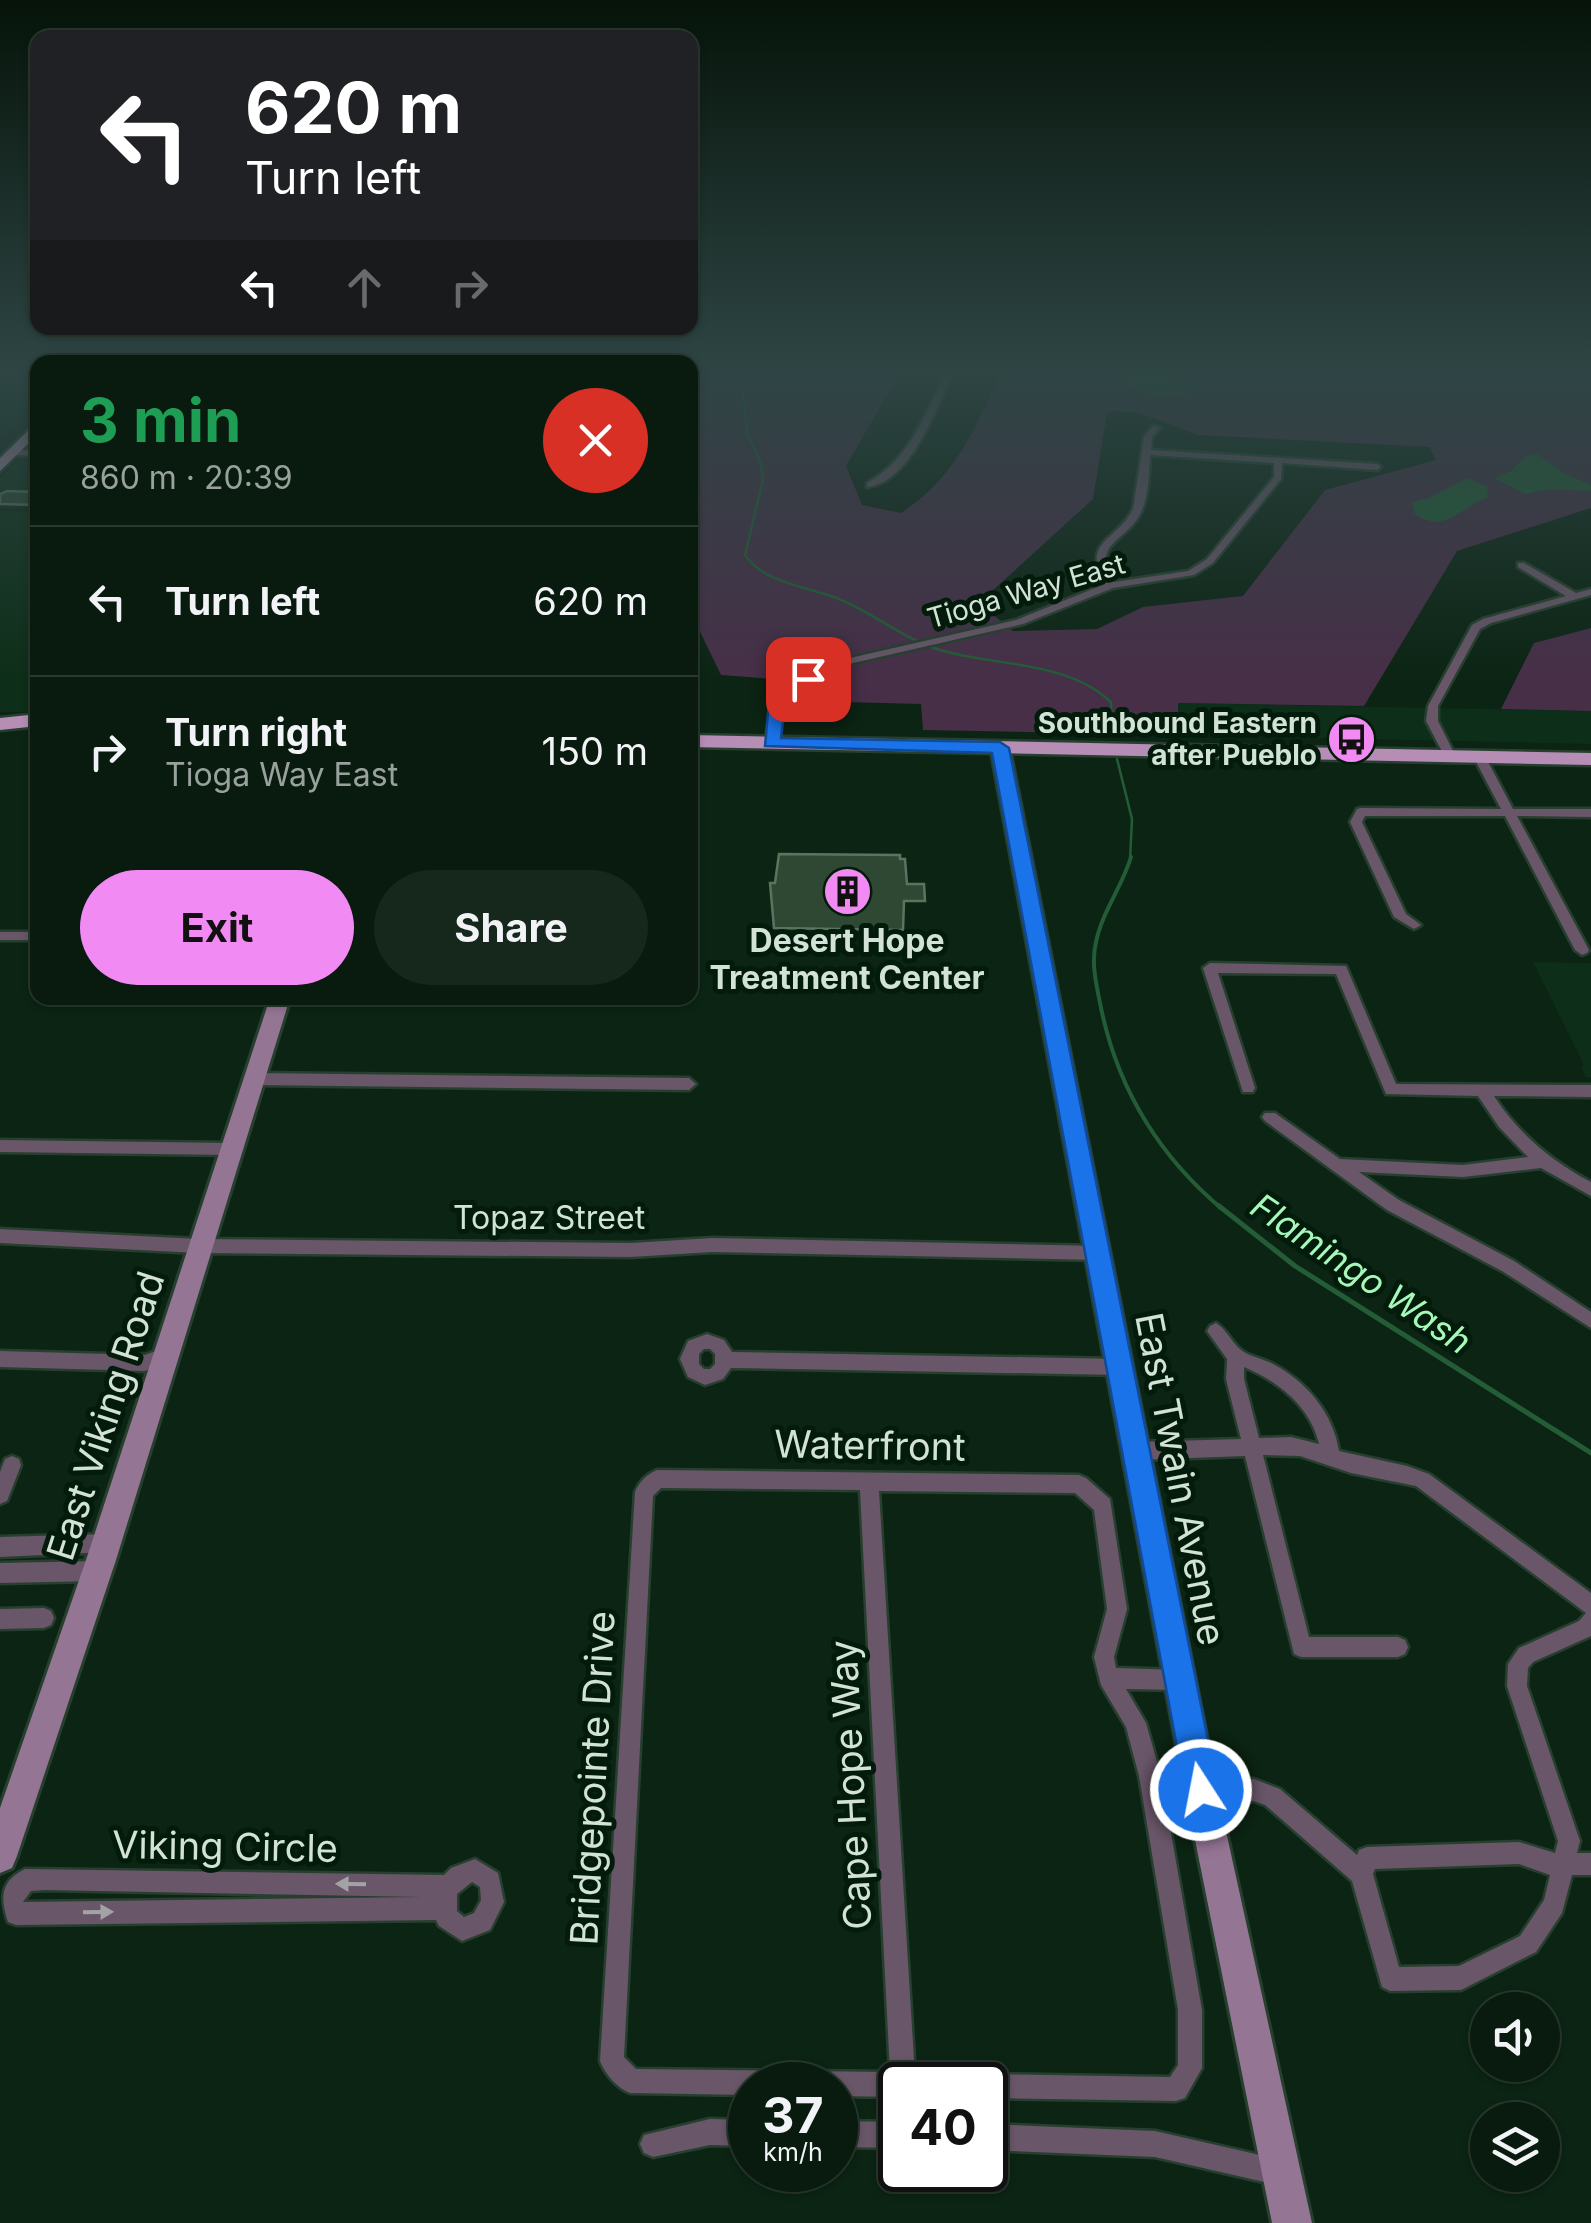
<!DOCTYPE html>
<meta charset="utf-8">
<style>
body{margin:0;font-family:Inter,sans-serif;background:#16281c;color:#f1f3f6;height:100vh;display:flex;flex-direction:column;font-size:38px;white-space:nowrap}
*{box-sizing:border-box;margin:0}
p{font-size:32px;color:#98a19e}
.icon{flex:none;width:55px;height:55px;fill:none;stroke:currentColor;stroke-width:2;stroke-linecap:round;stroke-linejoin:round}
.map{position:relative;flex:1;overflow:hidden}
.drawer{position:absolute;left:30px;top:355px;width:668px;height:650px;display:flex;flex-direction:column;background:#081b0e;border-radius:20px;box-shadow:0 2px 8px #0004,0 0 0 2px #29392e}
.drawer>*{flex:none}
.banner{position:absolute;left:30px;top:30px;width:668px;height:305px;border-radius:20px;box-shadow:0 2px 8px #0004,0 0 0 2px #29392e;background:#202124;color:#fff;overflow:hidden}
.buttons{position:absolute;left:1470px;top:1992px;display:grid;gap:20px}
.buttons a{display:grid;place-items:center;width:90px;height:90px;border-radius:50%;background:#081b0e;box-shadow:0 2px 8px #0004,0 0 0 2px #29392e;font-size:50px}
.speed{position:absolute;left:728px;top:2062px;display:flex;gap:20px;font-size:50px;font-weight:700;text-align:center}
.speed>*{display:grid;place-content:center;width:130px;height:130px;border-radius:50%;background:#081b0e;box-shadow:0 2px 8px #0004,0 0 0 2px #29392e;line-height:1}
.speed small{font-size:25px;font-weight:400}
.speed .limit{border:5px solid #111;border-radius:15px;background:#fff;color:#111}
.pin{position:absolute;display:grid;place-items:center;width:85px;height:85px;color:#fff;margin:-42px;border-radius:20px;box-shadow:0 5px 15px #0006}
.me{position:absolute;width:110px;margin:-55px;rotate:349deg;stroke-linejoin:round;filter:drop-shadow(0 0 8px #0008)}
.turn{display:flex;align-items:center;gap:35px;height:210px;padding:0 50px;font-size:45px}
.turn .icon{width:130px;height:130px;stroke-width:2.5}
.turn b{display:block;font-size:70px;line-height:85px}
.lanes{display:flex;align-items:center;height:95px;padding:0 50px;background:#0003;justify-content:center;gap:50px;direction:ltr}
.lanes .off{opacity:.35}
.round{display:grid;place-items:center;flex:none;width:105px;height:105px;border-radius:52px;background:#16281c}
.overview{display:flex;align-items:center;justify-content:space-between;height:170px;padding:0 50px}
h1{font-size:60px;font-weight:700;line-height:75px;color:#1e9e55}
.primary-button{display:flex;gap:20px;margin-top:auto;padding:20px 50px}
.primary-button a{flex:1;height:115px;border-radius:60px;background:#f28af3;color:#111;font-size:40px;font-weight:700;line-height:115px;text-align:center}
.primary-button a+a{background:#16281c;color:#f1f3f6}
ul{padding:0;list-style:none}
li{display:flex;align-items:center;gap:30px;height:150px;padding:0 50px;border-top:2px solid #29392e}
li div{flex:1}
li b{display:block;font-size:38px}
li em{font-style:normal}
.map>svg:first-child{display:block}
</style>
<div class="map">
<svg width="1591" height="2223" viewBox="0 0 1591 2223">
<rect width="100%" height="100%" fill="#0b2413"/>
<path fill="#0d2e18" d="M0,371H37L38,398L0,437Z
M37,437V508H0V479Z
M0,511L37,512V712H0Z
M1178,703L1591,711V744L1178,735Z
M1533,962L1591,963V1077H1586L1581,1066L1584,1065Z"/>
<path fill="#472f48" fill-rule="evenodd" d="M690,371H901L846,466L862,505L901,513C955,478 976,428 1001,371H1591V508L1457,551L1364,706L1178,703V735L923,730L921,704L844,702L834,674L786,680L721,675L690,611ZM1113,411L1137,412L1198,435L1430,447L1436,460L1325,490L1243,596L1143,607L1097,629L1013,631L979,603L1093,499L1107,413Z
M1591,628V711L1501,709L1534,643Z"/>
<path fill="#245c37" d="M1145,371H1169L1181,382L1205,391L1158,397L1111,379Z
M1538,454L1565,474L1591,485V491L1550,489L1526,494L1494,478L1511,471L1527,455Z
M1467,478L1488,487L1487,498C1461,506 1445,535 1415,514L1412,502L1429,498Z"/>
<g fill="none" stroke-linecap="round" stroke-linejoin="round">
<path stroke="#245c37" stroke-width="2.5" d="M721,371L743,391L747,432L761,464L763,480L745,555C765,583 803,586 834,597C870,610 900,637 937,649C993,667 1065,659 1111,702L1112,733
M1117,759L1132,819L1130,860"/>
<path stroke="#245c37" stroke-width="4" d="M1131,857C1122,887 1102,912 1096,942C1091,962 1096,983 1100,1003C1116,1085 1158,1155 1222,1209"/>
<path stroke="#245c37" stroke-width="5" d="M1219,1206L1295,1266L1591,1453"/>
</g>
<path fill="#2e4834" stroke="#597560" stroke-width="2.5" d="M7,491L38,492V505L0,504V494Z
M779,854L900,855V859H905L907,884H924L925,901H904L903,930L774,928L770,883H775Z"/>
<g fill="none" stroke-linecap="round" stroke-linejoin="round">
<defs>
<path id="street" d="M946,371H954C937,406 911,483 867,487V483C910,459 926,414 946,371Z
M1153,426L1160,428L1152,437L1151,450L1377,464L1381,467L1377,470L1282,463L1281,479L1213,563L1194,575L1113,588L1023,624L853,663L831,671L782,703L777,743L775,745H767L765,743L773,700L823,667L850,658L1016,620L1105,584C1080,541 1117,541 1133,509L1144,437ZM1150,455L1274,463V477L1207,559L1188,571L1114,582C1089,541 1129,542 1142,510C1149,493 1149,473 1150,455Z
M12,450H38V456L9,455L8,453Z
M1518,563H1524L1576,593L1591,589V595L1491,623L1480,629L1438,706V721L1456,757L1454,759H1446L1426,721L1428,706L1472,625L1483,619L1566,596L1518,567Z
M1480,755L1486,758L1513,809H1591V817L1517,816L1589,950L1587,953L1582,955L1575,950L1505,816H1365L1362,822L1406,914L1421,925L1414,929L1394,917L1350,822L1357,809L1361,808L1501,809L1474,758Z
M0,932H38V940H0Z
M1210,963L1346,966L1396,1084L1591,1085V1097L1494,1096C1519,1134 1551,1161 1591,1182V1196L1541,1168L1463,1177L1359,1172L1399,1200L1514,1261L1591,1312V1328L1502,1271L1387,1210L1265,1121L1262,1117L1265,1113H1275L1340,1159L1463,1165L1528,1157L1499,1127L1478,1096L1386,1094L1336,974L1218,973L1255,1088L1253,1092H1243L1203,968Z
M254,1073L689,1078L696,1084L689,1090L254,1085L247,1079Z
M0,1140L231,1143L236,1145L239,1149L236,1153L231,1155L0,1152Z
M0,1229L199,1239L631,1243L712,1238L1100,1246L1106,1248L1108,1253L1106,1258L1100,1260L712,1252L631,1257L199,1253L0,1243Z
M1216,1323C1228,1330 1232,1345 1244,1352C1252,1357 1264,1359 1273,1364C1307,1382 1333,1413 1339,1451L1407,1466L1429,1474L1591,1593V1636L1533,1662L1528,1668L1527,1686L1580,1841L1577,1853H1591V1875H1572L1562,1913L1536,1952L1461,1990L1390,1991L1382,1987L1352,1881L1265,1805L1254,1801H1201L1193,1798L1190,1790L1193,1782L1201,1779H1254L1280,1789L1357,1855L1359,1850L1367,1847L1519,1842L1555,1853L1558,1841L1507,1686L1508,1664L1519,1648L1579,1621L1586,1613L1416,1486L1351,1473L1300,1456L1263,1455L1309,1637H1398L1405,1640L1408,1647L1405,1654L1398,1657H1301L1294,1654L1245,1456L1137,1460L1131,1457L1128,1451L1131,1445L1137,1442L1241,1439L1226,1379L1227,1359L1207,1331L1210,1326ZM1244,1367C1278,1381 1311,1407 1319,1444L1291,1437L1259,1438L1244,1379ZM1519,1864L1550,1875L1544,1900L1520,1936L1459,1966L1399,1967L1373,1874L1375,1869Z
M707,1334L724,1340L732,1352L1121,1359L1127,1361L1130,1367L1127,1373L1121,1375L731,1368L723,1379L705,1385L688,1377L680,1359L688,1341ZM704,1349H710L715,1354V1364L710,1369H704L699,1364V1354Z
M166,1347L172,1350L175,1355L172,1360L145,1371L0,1367V1351L145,1355Z
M12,1456L19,1459L21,1465L7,1501L0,1504V1472L5,1459Z
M657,1470L1079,1475L1086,1478L1110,1499L1127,1609L1114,1657L1116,1668L1180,1670L1187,1673L1190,1680L1187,1687L1180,1690L1126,1689L1146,1723L1161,1776L1202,2010V2068L1185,2098L1176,2101L985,2098V2085H973L976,2077L985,2074L1170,2077L1178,2065V2010L1139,1776L1126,1727L1101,1685L1094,1657L1107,1609L1094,1510L1075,1493L879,1491L915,2076L919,2085H900V2097L835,2096V2085H750V2095L630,2093C617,2088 605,2074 600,2061L635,1492C639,1482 647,1474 657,1470ZM661,1488L860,1490L890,2072L636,2069L624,2057L653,1496Z
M106,1534L113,1536L116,1543L113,1550L106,1552L0,1557V1537Z
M97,1561L104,1564L107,1571L104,1578L97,1581L0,1583V1563Z
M44,1608L51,1611L54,1618L51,1625L44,1628L0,1629V1609Z
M475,1859L498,1873L504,1902L490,1930L462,1941L439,1926L436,1920L16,1925L8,1922C0,1898 0,1881 25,1869L444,1875L451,1868ZM472,1882L480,1887L481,1900L474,1913L464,1917L457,1911V1894ZM45,1890L421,1897L23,1902L31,1891Z
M710,2119L750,2120V2146L710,2145L653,2157L644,2153L640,2144L644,2135Z
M835,2121L900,2122V2148L835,2147Z
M985,2124L1155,2131L1277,2159L1286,2163L1290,2172L1286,2181L1277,2185L1155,2157L985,2150Z"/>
<path id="secondary" d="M1000,743L1009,748L1217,1790L1312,2223H1272L1185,1790L991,748Z
M270,998H290L116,1560L17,1856L12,1868L0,1873V1808L86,1560Z"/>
<path id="primary" d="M38,421V434L0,471V458Z
M38,714V726L0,730V718Z
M690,735L1591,753V765L690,747Z"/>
</defs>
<use href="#street" stroke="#273f2e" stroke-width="5"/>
<use href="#secondary" stroke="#273f2e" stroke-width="6"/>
<use href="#primary" stroke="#273f2e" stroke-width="5"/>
<use href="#street" fill="#695669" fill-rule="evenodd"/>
<use href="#secondary" fill="#947594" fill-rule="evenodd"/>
<use href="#primary" fill="#b58db5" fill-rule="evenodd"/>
</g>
<defs><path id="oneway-solid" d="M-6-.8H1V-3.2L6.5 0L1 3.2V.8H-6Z" transform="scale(2.5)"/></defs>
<g fill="#a3a3a5">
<use href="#oneway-solid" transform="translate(351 1884) rotate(-179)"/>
<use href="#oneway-solid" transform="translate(98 1912) rotate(-1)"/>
</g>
<linearGradient id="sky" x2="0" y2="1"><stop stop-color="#06140a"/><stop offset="0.54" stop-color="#2e4544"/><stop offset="1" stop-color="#2e4544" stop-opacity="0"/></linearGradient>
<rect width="1591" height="682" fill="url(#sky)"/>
<path fill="#1a73e8" stroke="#114b97" stroke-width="2.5" d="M808,674L817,679L814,683L785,704L781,738L1000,742L1009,748L1218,1790L1213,1801L1201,1806L1190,1801L1185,1790L992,753L765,746L769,702Z"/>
<defs>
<symbol id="bus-disc" viewBox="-11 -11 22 22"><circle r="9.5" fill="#f28af3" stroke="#031b0a"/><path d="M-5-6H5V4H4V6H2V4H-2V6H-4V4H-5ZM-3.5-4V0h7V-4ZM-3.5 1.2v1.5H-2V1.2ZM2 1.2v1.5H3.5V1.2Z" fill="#111"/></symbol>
<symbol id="building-disc" viewBox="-11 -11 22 22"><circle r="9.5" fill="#f28af3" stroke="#031b0a"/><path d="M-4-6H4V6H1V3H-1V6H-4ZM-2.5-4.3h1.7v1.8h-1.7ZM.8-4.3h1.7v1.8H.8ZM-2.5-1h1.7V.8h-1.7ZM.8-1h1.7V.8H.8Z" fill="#111"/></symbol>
</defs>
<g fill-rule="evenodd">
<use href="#bus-disc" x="1324" y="712" width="55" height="55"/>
<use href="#building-disc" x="820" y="864" width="55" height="55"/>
</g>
<g text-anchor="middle" stroke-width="10" stroke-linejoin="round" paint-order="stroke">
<g font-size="28" fill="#d3e2d6" stroke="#031b0a">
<text transform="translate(1026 591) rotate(-16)" y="10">Tioga Way East</text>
</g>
<g font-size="28" font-weight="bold" fill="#d3e2d6" stroke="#031b0a" text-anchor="end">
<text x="1317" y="733">Southbound Eastern<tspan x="1317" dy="32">after Pueblo</tspan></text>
</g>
<g font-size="32" font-weight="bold" fill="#d3e2d6" stroke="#031b0a">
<text x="847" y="952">Desert Hope<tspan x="847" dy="37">Treatment Center</tspan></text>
</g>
<g font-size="32" fill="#d3e2d6" stroke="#031b0a">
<text x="549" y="1229">Topaz Street</text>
</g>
<g font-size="35" font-style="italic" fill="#a5f7ba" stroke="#031b0a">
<text transform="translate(1361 1274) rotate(34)" y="12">Flamingo Wash</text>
</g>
<g font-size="38" fill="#d3e2d6" stroke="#031b0a">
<text transform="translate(106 1416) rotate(-72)" y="13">East Viking Road</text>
<text transform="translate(870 1446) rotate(1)" y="13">Waterfront</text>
<text transform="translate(1180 1479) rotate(79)" y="13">East Twain Avenue</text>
<text transform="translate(593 1778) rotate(-87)" y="13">Bridgepointe Drive</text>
<text transform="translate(851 1785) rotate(-93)" y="13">Cape Hope Way</text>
<text transform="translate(225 1847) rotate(1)" y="13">Viking Circle</text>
</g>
</g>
</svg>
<div class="buttons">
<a><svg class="icon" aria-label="sound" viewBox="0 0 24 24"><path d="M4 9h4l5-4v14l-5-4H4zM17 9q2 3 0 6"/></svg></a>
<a><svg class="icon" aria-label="layers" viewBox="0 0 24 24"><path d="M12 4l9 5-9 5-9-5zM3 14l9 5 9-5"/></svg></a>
</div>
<div class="speed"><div>37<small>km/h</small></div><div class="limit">40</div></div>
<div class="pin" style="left:808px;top:679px;background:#d93025"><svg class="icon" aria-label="arrive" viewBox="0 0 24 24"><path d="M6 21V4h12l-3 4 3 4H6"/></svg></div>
<svg class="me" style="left:1201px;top:1790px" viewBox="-20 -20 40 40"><circle r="17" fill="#1a73e8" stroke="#fff" stroke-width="3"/><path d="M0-11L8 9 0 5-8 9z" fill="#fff"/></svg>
<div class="banner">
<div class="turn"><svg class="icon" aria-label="left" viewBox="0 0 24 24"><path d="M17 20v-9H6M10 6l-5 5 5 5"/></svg><div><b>620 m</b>Turn left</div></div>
<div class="lanes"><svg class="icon" aria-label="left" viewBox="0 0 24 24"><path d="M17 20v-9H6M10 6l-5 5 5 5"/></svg><svg class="icon off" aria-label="ahead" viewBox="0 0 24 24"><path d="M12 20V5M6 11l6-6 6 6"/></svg><svg class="icon off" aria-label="right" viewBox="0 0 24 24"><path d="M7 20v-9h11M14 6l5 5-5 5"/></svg></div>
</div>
<section class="drawer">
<div class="overview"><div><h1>3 min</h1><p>860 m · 20:39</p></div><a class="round" style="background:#d93025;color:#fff"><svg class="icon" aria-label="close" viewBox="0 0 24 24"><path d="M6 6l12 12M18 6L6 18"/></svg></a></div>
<ul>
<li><svg class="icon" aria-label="left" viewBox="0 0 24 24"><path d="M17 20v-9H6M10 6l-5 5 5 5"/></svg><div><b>Turn left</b></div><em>620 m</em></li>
<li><svg class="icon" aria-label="right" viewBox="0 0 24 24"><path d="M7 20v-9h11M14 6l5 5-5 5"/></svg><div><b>Turn right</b><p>Tioga Way East</p></div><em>150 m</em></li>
</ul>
<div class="primary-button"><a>Exit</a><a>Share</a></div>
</section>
</div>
